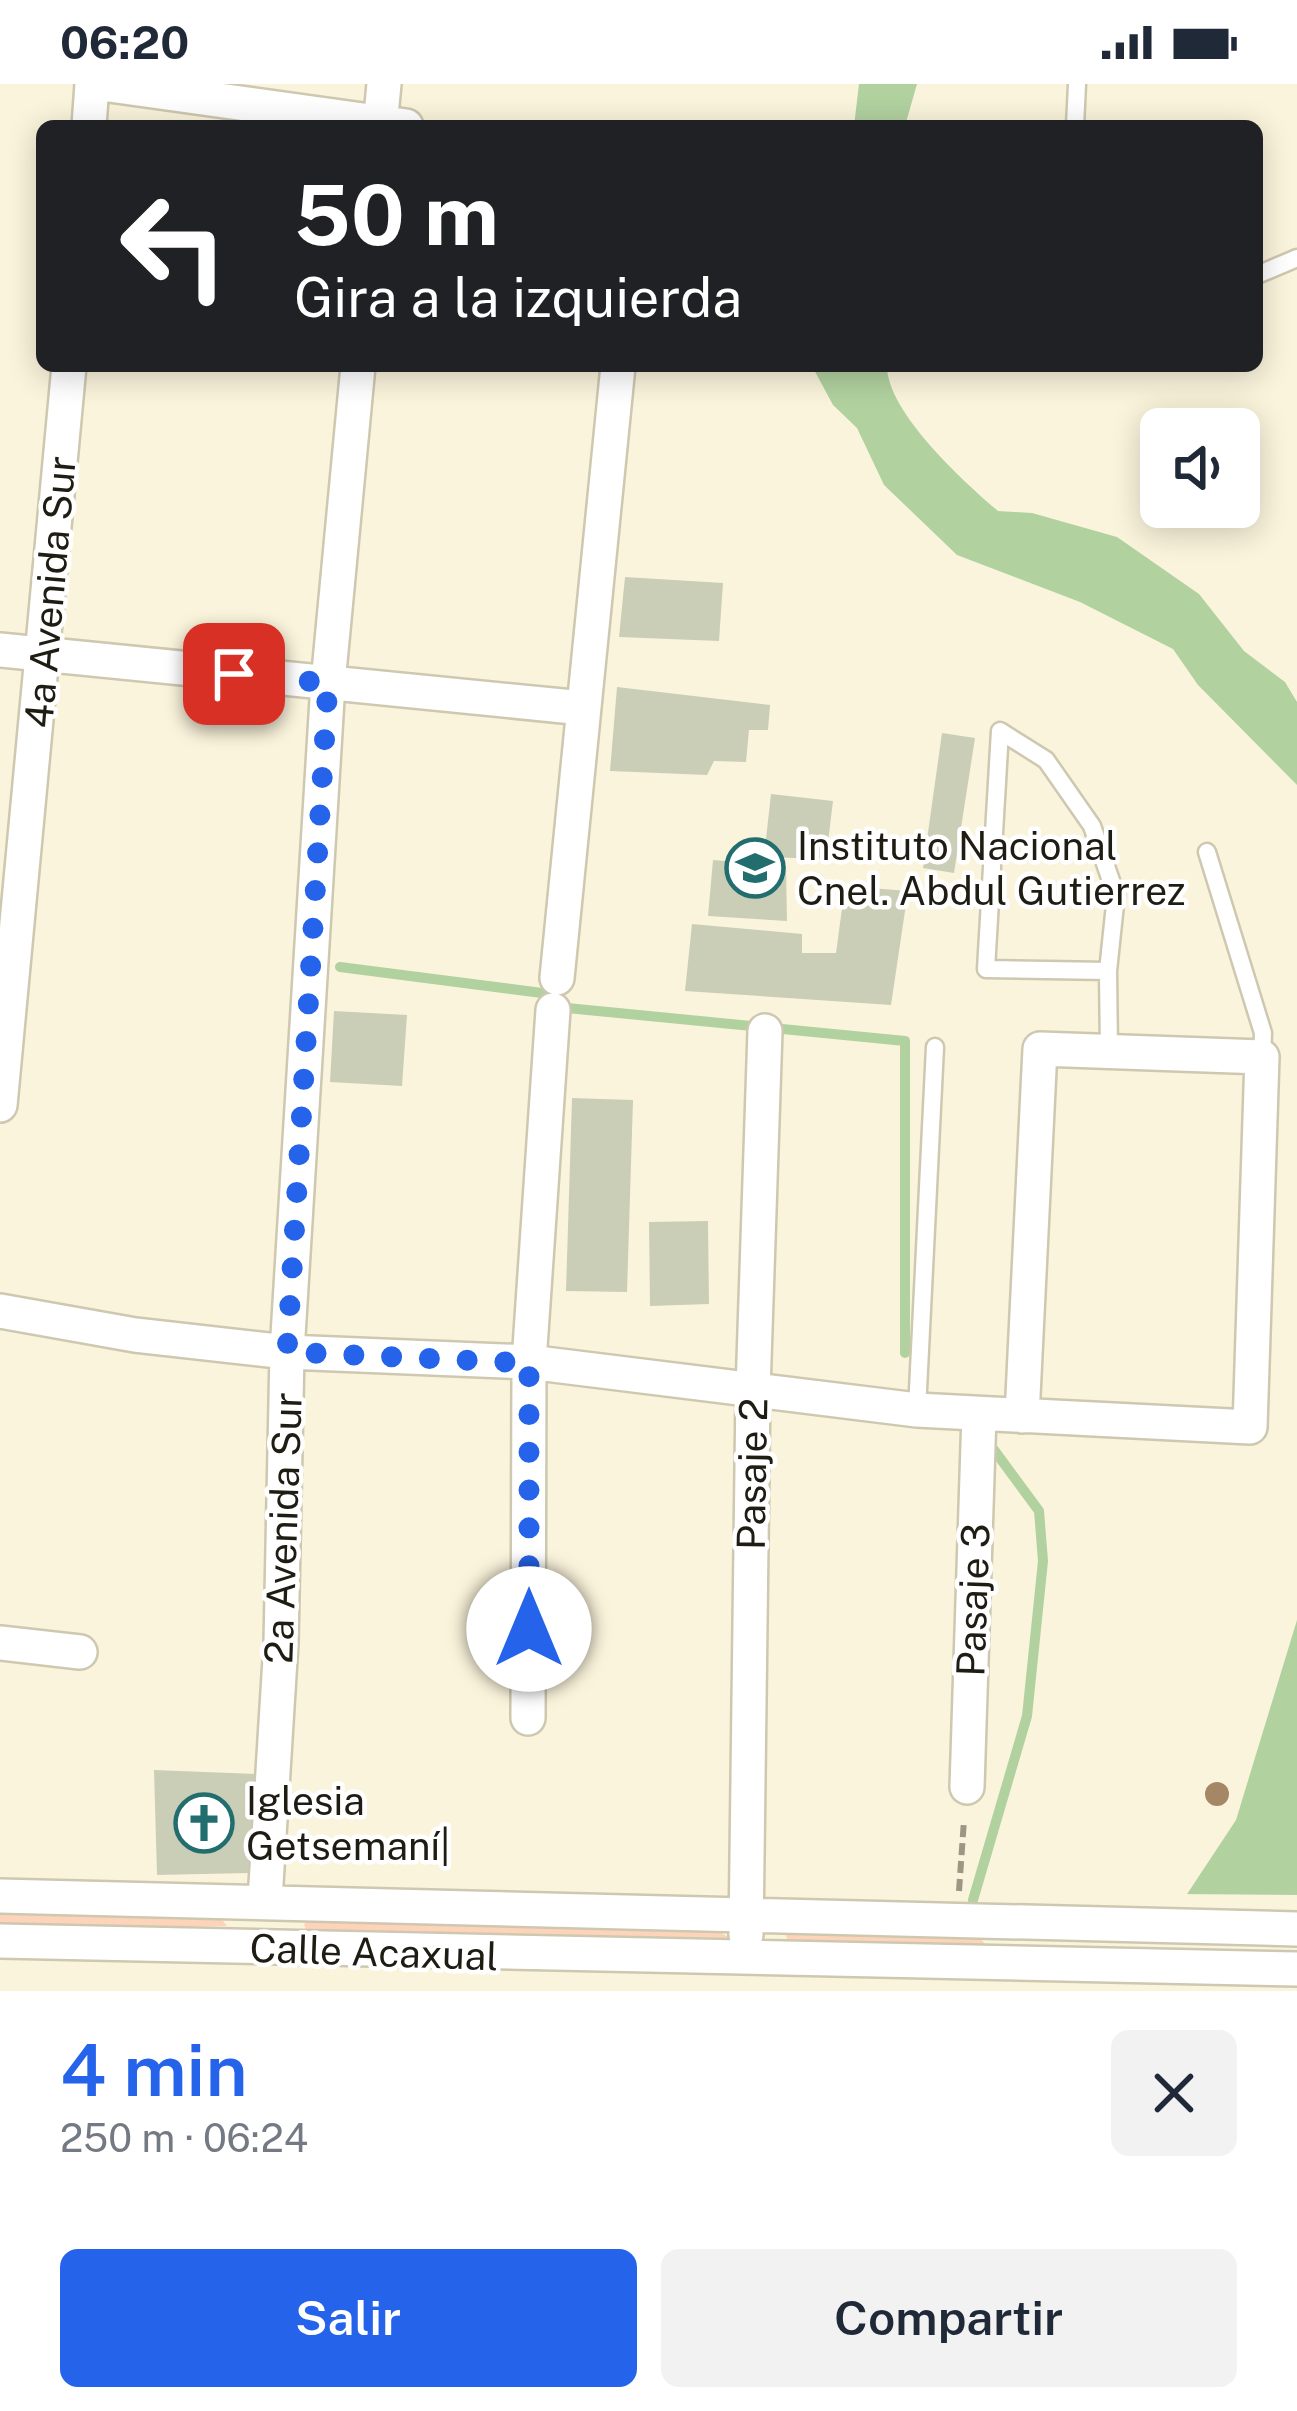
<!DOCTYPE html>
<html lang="es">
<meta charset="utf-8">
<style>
body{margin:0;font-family:"Public Sans",sans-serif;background:#f2f2f3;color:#1f2937;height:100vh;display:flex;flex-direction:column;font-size:45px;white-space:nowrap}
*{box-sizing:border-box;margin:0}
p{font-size:39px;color:#747a83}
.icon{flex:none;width:66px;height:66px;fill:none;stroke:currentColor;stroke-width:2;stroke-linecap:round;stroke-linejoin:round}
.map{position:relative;height:1907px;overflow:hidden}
.panel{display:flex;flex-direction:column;background:#fff;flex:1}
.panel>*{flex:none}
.banner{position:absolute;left:36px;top:36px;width:1227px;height:252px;border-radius:18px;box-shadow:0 6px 30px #0003;background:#202124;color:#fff;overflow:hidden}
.buttons{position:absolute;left:1140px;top:324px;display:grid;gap:24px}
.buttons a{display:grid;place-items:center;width:120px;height:120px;border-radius:18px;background:#fff;box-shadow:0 6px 30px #0003;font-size:60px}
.pin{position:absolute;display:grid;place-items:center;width:102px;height:102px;color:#fff;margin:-51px;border-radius:24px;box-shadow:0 6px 18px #0006}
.me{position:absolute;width:132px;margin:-66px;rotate:0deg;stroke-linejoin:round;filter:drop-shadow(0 0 9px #0008)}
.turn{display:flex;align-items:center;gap:42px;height:252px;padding:0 60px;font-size:54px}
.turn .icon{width:156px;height:156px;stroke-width:2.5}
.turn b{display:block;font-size:84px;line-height:102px}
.round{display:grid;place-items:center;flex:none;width:126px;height:126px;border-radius:18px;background:#f2f2f3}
.head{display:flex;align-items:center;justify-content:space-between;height:204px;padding:0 60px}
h1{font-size:72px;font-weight:600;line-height:90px;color:#2563eb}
.action{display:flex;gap:24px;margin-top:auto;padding:24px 60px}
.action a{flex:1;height:138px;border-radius:18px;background:#2563eb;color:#fff;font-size:48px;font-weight:600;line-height:138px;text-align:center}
.action a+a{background:#f2f2f3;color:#1f2937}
.status{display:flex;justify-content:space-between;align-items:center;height:84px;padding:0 60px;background:#fff;direction:ltr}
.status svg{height:33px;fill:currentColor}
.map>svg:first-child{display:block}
</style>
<div class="status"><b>06:20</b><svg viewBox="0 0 49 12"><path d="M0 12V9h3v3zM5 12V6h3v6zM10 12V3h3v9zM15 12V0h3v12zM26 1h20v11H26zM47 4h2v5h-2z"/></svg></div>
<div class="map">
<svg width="1297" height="1907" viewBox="0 0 1297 1907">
<rect width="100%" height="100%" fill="#fbf4dc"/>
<path fill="#fdd4ba" d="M0,1827L221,1834L227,1842L0,1845Z
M310,1835L718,1847L730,1854L729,1858L307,1849L304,1840Z
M798,1844L982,1856L987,1863L789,1859L785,1850Z"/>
<path fill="#b1d19f" d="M859,0H917L905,42H854Z
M812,282H887C887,328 964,398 998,427L1032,429L1117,453L1199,510L1244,567L1285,598L1297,618V701L1198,601L1173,565L1080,518L957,471L884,401L857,344L833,321Z
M1297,1536V1860L1123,1907L1236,1736Z"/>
<path fill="#fbf4dc" d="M1176,1810L1297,1811V1874L1281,1907H1117Z"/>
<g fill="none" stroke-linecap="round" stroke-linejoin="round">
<path stroke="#b1d19f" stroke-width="10" d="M340,883L542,909
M567,924L905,957V1269
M973,1816L1027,1632L1043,1477L1039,1427L986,1355"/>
</g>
<path fill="#caceb6" d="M625,493L723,499L719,557L619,553Z
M617,603L770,621L768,646H749L746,678L714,677L707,691L610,687Z
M942,649L975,654L954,789L923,784Z
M771,710L833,717L826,775L764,773Z
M713,776L786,782L787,837L708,832Z
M845,802L908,807L891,921L685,907L692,840L802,850V869H836Z
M334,927L407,931L402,1002L330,998Z
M572,1014L633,1016L627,1208L566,1207Z
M708,1137L709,1220L650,1222L649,1138Z
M154,1686L257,1690L249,1789L157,1791Z"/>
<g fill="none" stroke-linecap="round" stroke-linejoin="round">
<defs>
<path id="lane" d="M1075,42L1077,0
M1257,191L1297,174
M1207,768L1263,949L1262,973
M1108,887L1116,811L1092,742L1046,676L1000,647L986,885L1108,887L1109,967
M917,1326L935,963"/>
<path id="street" d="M102,0L406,42
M89,42L92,0
M380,42L384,0
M0,566L583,624
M557,894L618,282
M0,1021L69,282
M0,1227L135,1251L287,1268L529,1278L917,1326L1250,1343L1262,973L1040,965L1022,1332
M0,1559L80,1568
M528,1634L529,1278L553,926
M967,1703L979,1330
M0,1812L1297,1845
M265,1816L281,1559L287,1268L328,599L358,282
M746,1851L753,1306L765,947
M0,1857L1297,1885"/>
</defs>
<use href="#lane" stroke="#cec8b1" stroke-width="21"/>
<use href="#street" stroke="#cec8b1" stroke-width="38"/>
<path stroke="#9c9785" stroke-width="6" stroke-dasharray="12 6" stroke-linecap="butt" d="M959,1807L964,1736"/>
<use href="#lane" stroke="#fff" stroke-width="16"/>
<use href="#street" stroke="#fff" stroke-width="33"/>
</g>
<circle fill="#a58766" cx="1217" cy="1710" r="12"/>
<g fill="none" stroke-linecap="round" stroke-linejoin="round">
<path stroke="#2563eb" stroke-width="21" stroke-dasharray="0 37.8" d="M234,590L328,599L287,1268L529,1279V1545"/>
</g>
<defs>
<symbol id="school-ring" viewBox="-11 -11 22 22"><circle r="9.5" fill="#fff" stroke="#226e6e" stroke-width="1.5"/><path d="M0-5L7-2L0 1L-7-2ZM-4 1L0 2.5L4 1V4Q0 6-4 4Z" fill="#226e6e"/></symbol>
<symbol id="church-ring" viewBox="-11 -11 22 22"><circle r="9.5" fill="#fff" stroke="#226e6e" stroke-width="1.5"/><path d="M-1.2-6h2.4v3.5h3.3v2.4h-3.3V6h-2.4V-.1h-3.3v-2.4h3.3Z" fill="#226e6e"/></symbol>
</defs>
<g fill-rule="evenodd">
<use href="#school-ring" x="722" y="751" width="66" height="66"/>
<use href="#church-ring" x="171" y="1706" width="66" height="66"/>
</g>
<g text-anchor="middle" stroke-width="9" stroke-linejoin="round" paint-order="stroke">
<g font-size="39" fill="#1e1c13" stroke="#fff">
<text transform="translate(50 508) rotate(-85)" y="14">4a Avenida Sur</text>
<text transform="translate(752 1390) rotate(-89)" y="14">Pasaje 2</text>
<text transform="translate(283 1444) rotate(-88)" y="14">2a Avenida Sur</text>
<text transform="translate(973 1516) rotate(-88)" y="14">Pasaje 3</text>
<text transform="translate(374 1868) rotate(2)" y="14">Calle Acaxual</text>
</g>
<g font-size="39" fill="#1e1c13" stroke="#fff" text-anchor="start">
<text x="797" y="776">Instituto Nacional<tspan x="797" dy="45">Cnel. Abdul Gutierrez</tspan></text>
<text x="246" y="1731">Iglesia<tspan x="246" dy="45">Getsemaní|</tspan></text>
</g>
</g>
</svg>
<div class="buttons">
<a><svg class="icon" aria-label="sound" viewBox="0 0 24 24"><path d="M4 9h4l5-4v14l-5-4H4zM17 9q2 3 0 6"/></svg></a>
</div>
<div class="pin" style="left:234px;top:590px;background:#d93025"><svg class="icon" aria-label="arrive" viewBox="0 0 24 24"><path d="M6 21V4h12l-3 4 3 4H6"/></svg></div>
<svg class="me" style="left:529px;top:1545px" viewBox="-20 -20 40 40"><circle r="19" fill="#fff"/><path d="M0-13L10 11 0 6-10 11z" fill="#2563eb"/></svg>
<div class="banner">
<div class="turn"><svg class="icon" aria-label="left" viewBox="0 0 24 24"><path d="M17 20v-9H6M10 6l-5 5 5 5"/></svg><div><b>50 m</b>Gira a la izquierda</div></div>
</div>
</div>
<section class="panel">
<div class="head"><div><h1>4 min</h1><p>250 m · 06:24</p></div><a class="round"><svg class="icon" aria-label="close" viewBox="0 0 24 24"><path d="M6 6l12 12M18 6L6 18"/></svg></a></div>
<div class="action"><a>Salir</a><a>Compartir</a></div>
</section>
